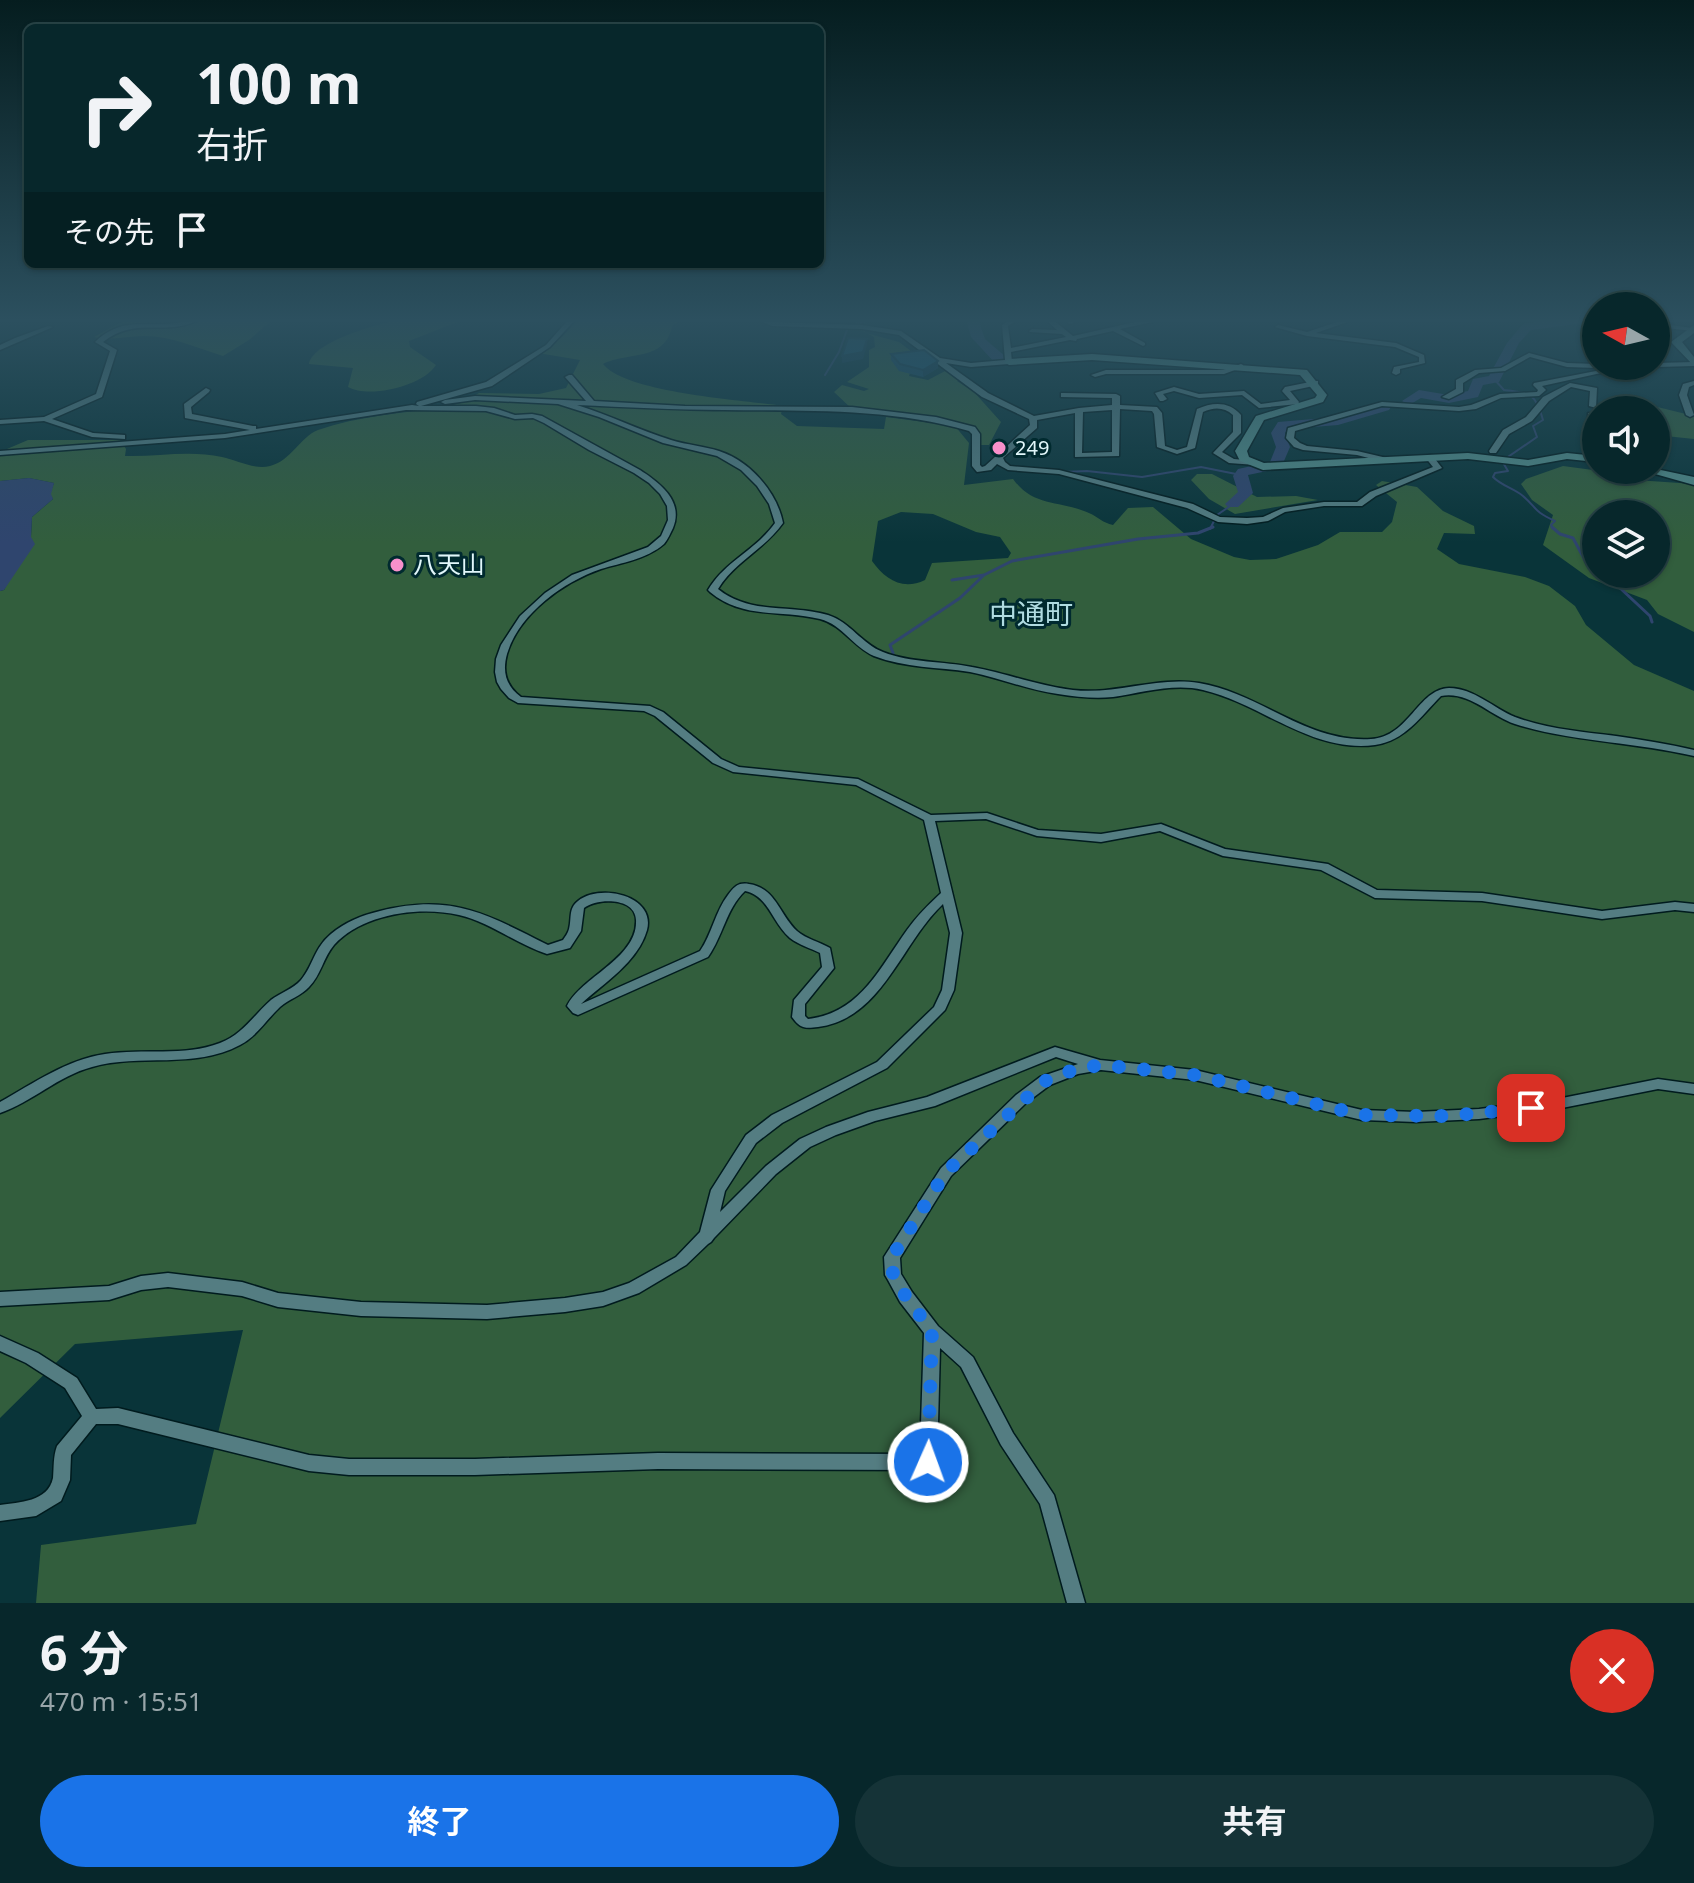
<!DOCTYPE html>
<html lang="ja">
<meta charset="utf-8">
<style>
body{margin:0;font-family:"Noto Sans","Noto Sans JP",sans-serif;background:#153337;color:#f1f3f6;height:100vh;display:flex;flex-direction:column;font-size:30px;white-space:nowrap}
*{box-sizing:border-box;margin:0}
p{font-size:26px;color:#98a5a9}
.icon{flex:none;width:44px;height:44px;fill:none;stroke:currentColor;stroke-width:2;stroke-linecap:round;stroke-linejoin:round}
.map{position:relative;height:1603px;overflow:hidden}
.details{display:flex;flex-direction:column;background:#07272b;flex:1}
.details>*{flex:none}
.banner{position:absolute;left:24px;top:24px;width:800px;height:244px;border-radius:12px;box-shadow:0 2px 6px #0004,0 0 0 2px #284447;background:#07272b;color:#f1f3f6;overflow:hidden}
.needle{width:52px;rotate:278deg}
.controls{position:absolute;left:1582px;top:292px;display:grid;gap:16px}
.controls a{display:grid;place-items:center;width:88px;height:88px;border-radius:50%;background:#07272b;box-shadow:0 2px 6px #0004,0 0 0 2px #284447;font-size:40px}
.pin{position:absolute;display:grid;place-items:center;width:68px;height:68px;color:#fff;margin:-34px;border-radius:16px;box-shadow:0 4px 12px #0006}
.me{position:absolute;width:88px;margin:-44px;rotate:2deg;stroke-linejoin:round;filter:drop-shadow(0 0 6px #0008)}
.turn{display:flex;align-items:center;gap:28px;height:168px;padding:0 40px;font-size:36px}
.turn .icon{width:104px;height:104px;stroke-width:2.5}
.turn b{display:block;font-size:56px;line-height:68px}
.then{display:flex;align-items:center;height:76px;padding:0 40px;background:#0003;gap:16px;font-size:30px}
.round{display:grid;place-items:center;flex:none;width:84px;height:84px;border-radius:42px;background:#153337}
.headline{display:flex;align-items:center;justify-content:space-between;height:136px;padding:0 40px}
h1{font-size:48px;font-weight:700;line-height:60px}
.cta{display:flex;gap:16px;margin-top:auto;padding:16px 40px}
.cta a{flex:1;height:92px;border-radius:48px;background:#1a73e8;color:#fff;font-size:32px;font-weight:700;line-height:92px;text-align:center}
.cta a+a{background:#153337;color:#f1f3f6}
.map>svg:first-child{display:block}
</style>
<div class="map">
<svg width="1694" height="1603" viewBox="0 0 1694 1603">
<rect width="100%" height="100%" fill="#093439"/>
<path fill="#325e3d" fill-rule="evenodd" d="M127,319H273L249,340L223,356C197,348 172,336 144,336C127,336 111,341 94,337Z
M401,319H465L409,341L410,347L436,365C423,386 369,399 348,387L353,368L309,364C313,341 379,324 401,319Z
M579,319H682L672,326C665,362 629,351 603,364C626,393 743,400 783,406L781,414L797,426L884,429L886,417L955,426L969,443L964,485L1013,479C1034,508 1060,500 1089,513C1098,517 1103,523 1113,525L1128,508L1153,507L1191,539L1234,557L1250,560L1276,559L1318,545L1340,532H1382L1392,522L1397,502L1376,485L1382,481L1417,487L1443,511L1474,526L1475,534L1444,533L1437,549L1459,564L1525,577L1549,586L1575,606L1586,625L1634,665L1694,691V1603H36L41,1545L196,1524L243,1330L75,1344L0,1418V591L4,590L31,537L32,517L53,499L50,494L54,483L29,478L0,481V452L28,440H120L126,449L125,456C157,457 189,450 222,457C237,460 254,470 270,466C291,461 300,437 318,430C358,416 403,413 445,407L461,403L479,393L539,394L566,388L580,360L538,353L562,337ZM901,512L933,514L976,532L1000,537L1011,553L1008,558L932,563L925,580C902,591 885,579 872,561L878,521Z
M862,327L866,333L899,342L915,354L909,376L928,380L949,369L963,379L957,381L974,392L1001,422L989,445H977L972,429L852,409L834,392L842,385L864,391L869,389L847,382L869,367V350L875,347L874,337L861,330Z
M1629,400L1694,416V439L1656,435V410H1624Z
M1563,466L1593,470L1607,478L1694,484V632L1658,614L1647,600L1589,578L1543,545L1553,515L1532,500L1521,484L1526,479ZM1596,514H1656V574H1596Z
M1197,474H1212L1257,497L1296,496L1318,500L1235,514L1209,499L1191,480Z"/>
<path fill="#2f456e" d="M29,478L54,483L51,494L53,499L32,517L31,537L35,544L4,590L0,591V481Z"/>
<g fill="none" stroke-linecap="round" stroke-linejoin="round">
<path stroke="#2f456e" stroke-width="2" d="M849,325L878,319
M825,375L839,352L848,327
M1494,379L1504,390C1530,393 1536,393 1543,420L1533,426L1537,437L1502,461L1508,471L1495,473L1493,477C1502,486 1513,488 1523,496C1538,509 1533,511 1555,521L1551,525L1553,529
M1063,472L1087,471L1142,477L1201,467L1241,475
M1210,529L1217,515L1233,504"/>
<path stroke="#2f456e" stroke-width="3" d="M1552,527L1560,534L1573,538L1587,564L1596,571
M1605,574L1650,616L1652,622
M952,580L984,575
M893,653L890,645L960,598L984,575L1012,561L1138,539L1198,533L1213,527"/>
<path fill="#2f456e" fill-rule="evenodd" d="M966,319H978L985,339L1006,357L1004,364H996L971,337Z
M1558,319H1590L1584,323L1531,330L1519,343L1499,382L1483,385L1478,397L1449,403L1421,398L1409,405L1402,401L1419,390L1449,395L1468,391L1473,379L1489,376L1507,343L1523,324Z
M1384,403L1391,407L1389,410L1338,425L1288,429L1285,433L1290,447L1281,468L1248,475L1253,493L1238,507H1228L1225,504L1238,492L1233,476L1238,469L1270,462L1276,447L1271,433L1278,422L1337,417Z"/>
<defs>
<path id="street" d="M191,319H200C166,338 137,315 103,342L117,350L102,397L52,419L93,433L125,435V439L92,437L44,421L0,424V420L44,417L96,394L110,351L95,342C128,311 155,333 191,319Z
M569,319H576L550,347L492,386L421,406H476L494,408L515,415L532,414L542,416L640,470C660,483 684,501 673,528C670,534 668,539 664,544C647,559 621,563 601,569C563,582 519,614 507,654C502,672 506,686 521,697L650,706L663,712L721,759L739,767L858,779L931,815L987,813L1038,830L1101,834L1161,824L1225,849L1328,864L1377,890L1482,893L1602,911L1675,902L1694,904V912L1675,910L1602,919L1482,901L1375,898L1321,870L1223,856L1160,831L1101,842L1037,836L986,819L935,821L962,933L954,990L945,1010L887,1068L782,1123L756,1143L725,1191L720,1212L766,1166L800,1139L826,1127L868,1112L927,1097L1055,1047L1100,1060L1195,1070L1362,1110L1416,1112L1479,1109L1557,1099L1658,1079L1694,1084V1094L1658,1089L1557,1109L1479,1119L1416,1122L1362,1120L1195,1080L1101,1070L1078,1074L1050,1085L1026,1103L951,1176L900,1258L901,1274L912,1292L938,1326L973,1357L1013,1433L1054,1495L1085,1603H1067L1040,1504L1001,1445L961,1367L940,1348L937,1462L934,1468L928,1470L658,1469L475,1475H349L309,1471L118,1424H96L71,1455L70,1480L61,1501L36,1516L0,1521V1505C19,1502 48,1502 53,1478C54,1467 53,1457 57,1446L82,1416L65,1388L26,1363L0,1351V1336L38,1353L77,1378L96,1409L118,1408L309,1455L349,1459H475L658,1453L920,1454L924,1333L900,1302L888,1280L885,1275L884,1257L941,1168L1016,1095L1040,1077L1078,1064L1056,1057L935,1106L875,1121L836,1135L810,1147L776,1174L714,1238L711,1242L708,1244L686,1265L639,1293L603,1306L565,1312L487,1319L361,1316L278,1307L242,1296L168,1287L141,1290L109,1300L0,1306V1292L109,1286L141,1276L168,1273L242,1282L278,1293L361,1302L487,1305L565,1298L603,1292L629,1283L676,1257L700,1232L711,1190L746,1135L772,1115L877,1062L934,1007L942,990L950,933L943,904C901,943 882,1019 818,1027C804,1029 800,1028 792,1017L794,1000L822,967L820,953C810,948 799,945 790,938C772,923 769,896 745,891C726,909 723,936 708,957L578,1015L573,1013L567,1006C581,977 638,958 636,920C635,897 597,898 584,908L581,931L570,948L547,954C516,944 490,922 459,915C419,906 362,914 334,945C323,958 321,975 309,987C301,996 289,999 280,1007C266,1020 257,1036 240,1045C194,1070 140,1053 92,1067C58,1076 32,1102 0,1113V1102C34,1083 66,1060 105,1054C143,1048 184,1057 220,1043C243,1034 253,1016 271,1000C280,993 293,989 301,980C313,966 314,948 331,934C345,922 363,915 380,911C452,893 486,914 548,945L563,940C565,937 568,933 569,929C572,918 568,909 578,901C599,883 656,895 647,930C638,962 604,983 581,1004L700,951C712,934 715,912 728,895C734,887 738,882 749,884C776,888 779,914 797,931C806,939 820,942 830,948L834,968L805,1004V1016L808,1019C860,1013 879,969 907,930C917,916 928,905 941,893L924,820L856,785L733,772L713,763L655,716L644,711L518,703L509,698L501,689L497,682L495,672L496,659L501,645L520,616L545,593L572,575L648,547L661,536L668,520L667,506L660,494L649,483L634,473L589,450L544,423L533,418L515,419L486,411L406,410L225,438L0,455V451L225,434L250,430L185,418L184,404L206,388L210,390L209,392L191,407L192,414L253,426H256V429L412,405L419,406L416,404L417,402L486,382L546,345Z
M756,319H765L773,322L862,325L901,331L940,358L971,363L1005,360L1002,325L1011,319H1019L1008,326L1011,348L1066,337L1062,334L1030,332L1029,331L1032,329L1057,330L1045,319H1052L1073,336L1144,320L1166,319L1120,329L1145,343V345L1143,346L1113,331L1077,339L1076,341L1070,340L1011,352L1012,362L1009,364L971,367L946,363L988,393L1034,416L1079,408L1112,405V398L1061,397V393H1064L1116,394L1120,396V405L1157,407L1162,413L1165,446L1177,450L1187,447L1197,409C1213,402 1229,401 1241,415V433L1222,452L1234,459L1256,461V465L1229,463L1213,453L1233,432V415C1224,407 1214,407 1203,412L1195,448L1177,454L1157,447L1154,414L1152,411L1120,409L1119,456L1075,457V413L1037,420V428L1003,458L1005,462L1010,466L1059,470L1193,504L1220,517L1247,518L1263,517L1283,508L1324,502H1357L1370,492L1433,467L1425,457L1429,455H1432L1442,468L1376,496L1362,506H1324L1285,512L1268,521L1247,524L1218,522L1187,508L1059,474L1008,470L997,464L991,470L977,472L972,466V434L969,431C889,408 807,411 724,410C675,410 625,407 577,405C609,415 639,430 671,440C687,445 704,446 719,451C750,461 777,492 783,523C764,550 734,562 718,589C750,615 791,604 828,615C850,622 862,644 883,652C911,663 943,661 972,667C1006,673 1038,686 1073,690C1116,695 1157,676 1199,683C1260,693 1307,743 1371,739C1409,737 1418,689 1449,688C1474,688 1493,708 1515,717C1547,729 1583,732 1616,736C1643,740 1668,744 1694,750V756C1635,742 1573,742 1515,724C1490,716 1470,691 1441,696C1421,716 1405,741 1375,745C1311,753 1262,704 1203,690C1173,683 1142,693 1113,697C1095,699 1077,697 1058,694C1028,690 1000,678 970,672C938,667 905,668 874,656C853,647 843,625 820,619C780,609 744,620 710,592L708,590C725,561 756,550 775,523L769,504L757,486L741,470L717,456L663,443L599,417L558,404L475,400L445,404L441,402L445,400L475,396L586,401L565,377L569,375H572L594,401L685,406L852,407L936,417L975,427L980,434V465L982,467L985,466L1030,425L1029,419L982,397L899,335L862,329L772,326ZM1112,410V452L1082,453L1083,412Z
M1065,319H1071L1074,323L1069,324Z
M1346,319H1356L1316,333L1396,343L1424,355L1425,363L1400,369V373L1396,375L1392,373L1394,367L1419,362V357L1395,347L1307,336L1275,327L1278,325L1307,332Z
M1656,323L1692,328L1694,329V331L1656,327Z
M48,326L53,327L0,350V345L15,338Z
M1529,353L1567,363L1596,364V366H1604L1601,373L1542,386L1546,390L1539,396L1501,398L1476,409L1459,411L1382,406L1295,431L1294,438L1300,443L1307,446L1357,451L1387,458L1388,460L1384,462L1357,455L1303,450L1294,447L1286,438L1288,428L1382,402L1459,407L1471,405L1500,394L1537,392L1538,390L1533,385L1534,383L1596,371L1597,368L1567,367L1530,357L1505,371L1479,373L1463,383V392L1449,399L1442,397L1456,389V380L1475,370L1501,368Z
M1694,362V366L1619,368L1616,366H1656V363Z
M1241,364L1243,365V367L1224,374H1106L1095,377L1091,375L1106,370H1223Z
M1315,381H1318V385L1290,391L1299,402L1298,404L1259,408L1242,395L1199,398L1174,391L1163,394L1167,399L1163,401H1160L1155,393L1174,387L1199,394L1244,391L1261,404L1290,400L1282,391L1285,387Z
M1694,381V385L1689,387L1687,395L1694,415L1690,417L1686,415L1679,395L1683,384Z
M1570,383L1597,388L1596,408L1589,406L1590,391L1571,387L1549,401L1532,421L1509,434L1496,453H1490L1489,451L1503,430L1526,417L1543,397Z
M1588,413L1596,415V421L1588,417Z"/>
<path id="secondary" d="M1694,325V333L1682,342L1694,357V366L1671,342Z
M1092,354L1307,370L1327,395L1323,402L1264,420L1247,451L1249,457L1264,463L1468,453L1528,460L1567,453L1596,456V462L1567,459L1528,466L1468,459L1263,470L1240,461L1235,451L1256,416L1315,398L1317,395L1300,375L1092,360L1009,365L1004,362L1009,359Z
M1656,469L1694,477V485L1641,470Z"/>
</defs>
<use href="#street" stroke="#001b1e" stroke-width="3"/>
<use href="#secondary" stroke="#001b1e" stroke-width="3"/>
<use href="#street" fill="#547d82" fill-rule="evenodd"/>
<use href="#secondary" fill="#518b89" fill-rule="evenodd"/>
</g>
<path fill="#154861" d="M1596,328V352L1581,342L1584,329Z
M891,354L938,361V368L923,377L899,371L891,360Z"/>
<path fill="#113b4f" d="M867,339V345L863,359L842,363V356Z
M938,361V368L923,377V370Z"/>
<path fill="#185471" stroke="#113b4f" stroke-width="2" d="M1596,328V336L1584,329Z
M848,338L867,339L863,352L842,356Z
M924,350L938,361L923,370L900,364L891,354Z"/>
<linearGradient id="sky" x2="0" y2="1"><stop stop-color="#051d1f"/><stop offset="0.59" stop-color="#2c505f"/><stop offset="1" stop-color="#2c505f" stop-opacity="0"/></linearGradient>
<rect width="1694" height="543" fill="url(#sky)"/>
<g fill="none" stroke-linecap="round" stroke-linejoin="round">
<path stroke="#1a73e8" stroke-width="14" stroke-dasharray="0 25.2" d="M928,1462L932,1331L906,1297L893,1275L892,1257L946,1172L1045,1081L1076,1069L1101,1065L1195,1075L1362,1115L1447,1116L1531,1108"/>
</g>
<g fill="#f890cb" stroke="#002a2f" stroke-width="3">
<circle cx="999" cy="448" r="8"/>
<circle cx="397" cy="565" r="8"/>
</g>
<g text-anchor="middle" stroke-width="6" stroke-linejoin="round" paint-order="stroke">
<g font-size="20" fill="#e1f7fa" stroke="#002a2f" text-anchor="start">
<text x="1015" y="455">249</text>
</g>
<g font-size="24" fill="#e1f7fa" stroke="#002a2f" text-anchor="start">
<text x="413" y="573">八天山</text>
</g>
<g font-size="28" fill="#b0dce1" stroke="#002a2f">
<text x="1031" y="624">中通町</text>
</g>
</g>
</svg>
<div class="controls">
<a><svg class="needle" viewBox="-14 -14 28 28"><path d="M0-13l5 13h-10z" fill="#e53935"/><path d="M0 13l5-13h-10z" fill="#98a5a9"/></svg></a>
<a><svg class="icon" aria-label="sound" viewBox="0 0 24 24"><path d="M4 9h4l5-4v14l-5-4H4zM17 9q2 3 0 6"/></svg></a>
<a><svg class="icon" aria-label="layers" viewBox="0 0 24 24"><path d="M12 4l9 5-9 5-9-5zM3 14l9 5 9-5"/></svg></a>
</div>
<div class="pin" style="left:1531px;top:1108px;background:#d93025"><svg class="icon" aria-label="arrive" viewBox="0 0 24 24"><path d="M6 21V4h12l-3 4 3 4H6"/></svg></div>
<svg class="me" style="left:928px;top:1462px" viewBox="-20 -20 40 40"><circle r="17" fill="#1a73e8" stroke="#fff" stroke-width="3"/><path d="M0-11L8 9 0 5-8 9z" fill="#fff"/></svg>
<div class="banner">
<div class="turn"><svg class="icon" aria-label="right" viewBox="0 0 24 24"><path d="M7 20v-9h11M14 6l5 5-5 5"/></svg><div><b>100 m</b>右折</div></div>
<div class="then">その先<svg class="icon" aria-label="arrive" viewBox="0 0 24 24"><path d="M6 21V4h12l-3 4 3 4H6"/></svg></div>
</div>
</div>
<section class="details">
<div class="headline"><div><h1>6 分</h1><p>470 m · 15:51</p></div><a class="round" style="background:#d93025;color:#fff"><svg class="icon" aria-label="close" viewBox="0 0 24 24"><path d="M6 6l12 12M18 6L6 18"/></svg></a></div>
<div class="cta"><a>終了</a><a>共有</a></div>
</section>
